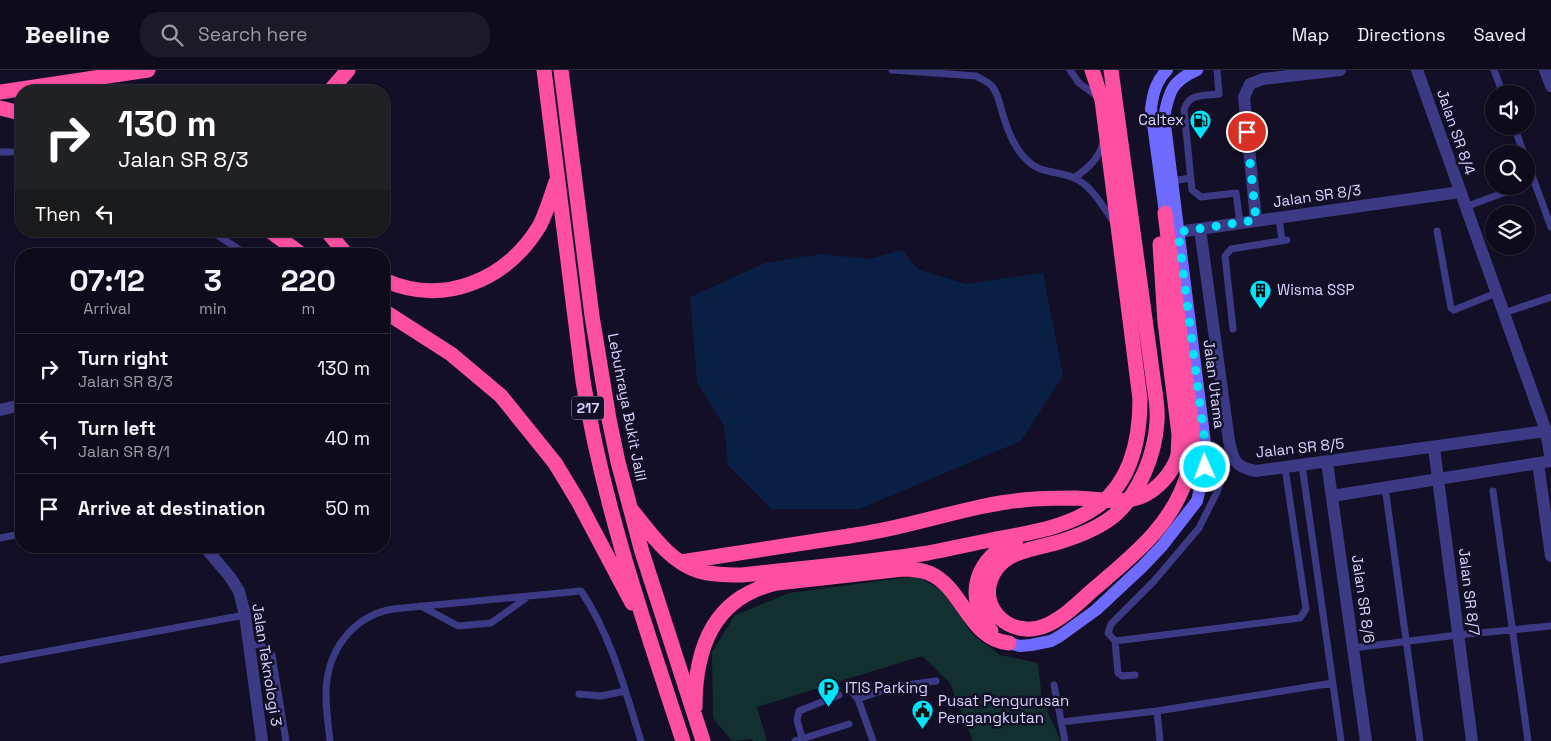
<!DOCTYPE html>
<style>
body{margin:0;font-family:"Space Grotesk",sans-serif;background:#1c1929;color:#f1f3f6;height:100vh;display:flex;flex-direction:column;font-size:19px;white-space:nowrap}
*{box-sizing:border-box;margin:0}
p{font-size:16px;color:#9b9ba3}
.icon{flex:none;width:28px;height:28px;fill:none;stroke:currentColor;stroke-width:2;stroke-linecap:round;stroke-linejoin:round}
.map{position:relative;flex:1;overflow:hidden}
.panel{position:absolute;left:15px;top:178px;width:375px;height:305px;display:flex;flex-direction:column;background:#0e0b1c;border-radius:20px;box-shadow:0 1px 4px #0004,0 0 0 1px #2e2b3b}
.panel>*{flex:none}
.banner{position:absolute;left:15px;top:15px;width:375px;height:152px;border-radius:20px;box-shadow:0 1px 4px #0004,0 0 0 1px #2e2b3b;background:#202124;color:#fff;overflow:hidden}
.fabs{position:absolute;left:1485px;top:15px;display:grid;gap:10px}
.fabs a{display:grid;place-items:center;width:50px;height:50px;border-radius:50%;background:#0e0b1c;box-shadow:0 1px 4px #0004,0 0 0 1px #2e2b3b;font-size:25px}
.pin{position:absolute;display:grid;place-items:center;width:42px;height:42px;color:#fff;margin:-21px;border:2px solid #fff;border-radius:50%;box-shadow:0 1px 5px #0007}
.me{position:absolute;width:55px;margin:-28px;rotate:358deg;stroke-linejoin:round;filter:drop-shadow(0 0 4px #0008)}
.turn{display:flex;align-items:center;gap:18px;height:105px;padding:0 20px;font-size:22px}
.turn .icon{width:65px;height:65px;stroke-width:2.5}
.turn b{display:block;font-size:35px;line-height:42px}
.then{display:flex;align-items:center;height:48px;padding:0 20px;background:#0003;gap:10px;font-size:19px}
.eta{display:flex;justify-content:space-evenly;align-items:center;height:85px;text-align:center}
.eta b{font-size:30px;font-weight:700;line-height:35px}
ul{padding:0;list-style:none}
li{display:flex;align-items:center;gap:15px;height:70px;padding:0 20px;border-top:1px solid #2e2b3b}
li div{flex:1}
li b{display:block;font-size:19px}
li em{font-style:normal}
header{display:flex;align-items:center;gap:30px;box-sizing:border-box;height:70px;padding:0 25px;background:#0e0b1c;border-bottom:1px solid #2e2b3b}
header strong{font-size:24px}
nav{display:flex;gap:28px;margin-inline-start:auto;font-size:18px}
.search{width:350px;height:45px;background:#1c1929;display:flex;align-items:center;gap:12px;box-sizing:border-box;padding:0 18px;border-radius:20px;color:#9b9ba3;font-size:19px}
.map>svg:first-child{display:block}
</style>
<header>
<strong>Beeline</strong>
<div class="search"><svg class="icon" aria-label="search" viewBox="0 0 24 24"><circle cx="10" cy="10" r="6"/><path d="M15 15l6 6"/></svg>Search here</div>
<nav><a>Map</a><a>Directions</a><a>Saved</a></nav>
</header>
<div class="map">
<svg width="1551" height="671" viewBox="0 0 1551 671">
<rect width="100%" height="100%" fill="#130f26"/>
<path fill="#12302f" d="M917,506L944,522L973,565L1000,585L1038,593L1042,630L1061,671H973L950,613L922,586L757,637L767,671H753L752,669L732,671L713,648L712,582L735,545L789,523Z"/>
<path fill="#0a1f44" d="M902,180L919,200L966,214L1043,203L1063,306L1021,371L859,439H771L728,395L724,356L697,312L690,227L765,193L821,184L869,189Z"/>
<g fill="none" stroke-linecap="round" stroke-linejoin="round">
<path stroke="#3d3a85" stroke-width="7" d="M892,0L976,6C981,9 987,11 992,16C999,25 1000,37 1004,48C1008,61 1014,76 1023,86C1040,106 1054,99 1074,108C1092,115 1104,139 1115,154
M1070,0L1079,13L1098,27
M1217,0L1219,24C1203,26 1189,23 1184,40L1192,120L1201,127L1236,123L1240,153
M1494,0L1503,24
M1514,56L1524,84
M0,82H21
M1526,89L1551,157
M1074,108C1087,99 1100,88 1103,72
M1172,111L1191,108
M1465,137L1522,116
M1279,147L1282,171
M211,161L246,184
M1437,161L1451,238L1454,240L1496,223
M1504,243L1551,227
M1233,259L1225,186L1231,179L1287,170
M1302,395L1341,671
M1385,417L1420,671
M1493,421L1528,671
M0,468L21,464
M421,536L458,556L491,553L529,526
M1115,571L1300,548L1306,539L1285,398
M249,574L261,575L272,585L286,671
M1353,578L1458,565L1551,556
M0,590L245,545
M1135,605L1122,606L1118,603L1115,571L1108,563L1111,554L1154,511L1199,458L1218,420L1225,395L1232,388
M1054,615L1065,671
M851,621L858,629L873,671
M579,624L601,626L625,621
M858,629L892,617L936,611
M1157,641L1160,671
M1061,652L1157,641L1333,613
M802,668L797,650L799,641L839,625
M330,671C328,651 324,629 327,610C332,574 357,545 393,539L581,521C611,565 625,620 641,671
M795,671L849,654"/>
<path stroke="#3d3a85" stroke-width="12" d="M1417,0L1546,361L1551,391
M1545,0L1551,16
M1256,150L1244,27L1250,14L1263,9L1340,0
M1200,159L1229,371C1233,391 1235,397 1256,401L1546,361
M1178,162L1460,122
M0,340L21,335
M1434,378L1472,671
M1327,392L1366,671
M1538,393L1551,486
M1332,426L1551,391
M204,476L230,507L239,521L245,545L262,671"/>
<path stroke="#6f6bff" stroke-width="12" d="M1165,143L1151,39C1153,23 1156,11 1167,0
M1009,573L1020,576L1031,575L1051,571L1060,566L1096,540L1142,497L1162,476L1197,431L1205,397L1206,381L1164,47C1169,21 1172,11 1197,0"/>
<path stroke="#ff4fa3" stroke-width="15" d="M544,0L583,311C603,434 644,553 683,671
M561,0L592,246L609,349L618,392L642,482L703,671
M1111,0L1154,315C1156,327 1158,340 1157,352C1155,384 1140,422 1116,444C1101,457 1081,465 1062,471C1041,478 1012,479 997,498C971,533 1009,572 1047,555C1065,547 1080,531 1095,518C1134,485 1176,452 1189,399C1193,386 1192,372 1192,358L1165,143
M330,21L348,0
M0,22L148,0
M0,38L21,43
M270,161L301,184
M327,161L346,184
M1160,174L1165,252L1179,364L1178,386
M384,210C444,237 507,210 540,155C547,141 551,126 556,112
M384,241L451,284L501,326L555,393L578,431L632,533
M630,438C649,461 669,492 699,501C713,505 728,505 742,505C804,498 866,493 928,483C949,479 970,474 991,470C1028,463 1068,458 1099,435C1132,410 1140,368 1140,329L1102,30L1092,0
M681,492L849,466
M991,561C963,526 976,487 1016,470
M695,637C695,577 714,527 777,513L903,499C912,499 921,500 929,503C963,517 969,570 1009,573"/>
<path stroke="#ff4fa3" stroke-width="15" d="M849,466C868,463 886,460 905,455C945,446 982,434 1023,430C1041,428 1059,428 1076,428C1098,429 1120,434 1140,427C1158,420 1172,403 1178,386"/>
</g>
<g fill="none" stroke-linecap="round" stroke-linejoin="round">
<path stroke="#00e5ff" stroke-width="9" stroke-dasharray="0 16.2" d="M1205,397L1206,381L1178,162L1256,150L1247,62"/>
</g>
<defs>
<symbol id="fuel-pin" viewBox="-11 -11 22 30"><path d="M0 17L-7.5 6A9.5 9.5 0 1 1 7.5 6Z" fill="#00e5ff" stroke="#130f26"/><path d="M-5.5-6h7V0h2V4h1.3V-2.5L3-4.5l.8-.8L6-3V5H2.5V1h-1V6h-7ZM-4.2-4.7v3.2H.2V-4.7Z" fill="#111"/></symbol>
<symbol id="building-pin" viewBox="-11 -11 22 30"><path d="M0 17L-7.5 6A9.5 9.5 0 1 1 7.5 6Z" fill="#00e5ff" stroke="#130f26"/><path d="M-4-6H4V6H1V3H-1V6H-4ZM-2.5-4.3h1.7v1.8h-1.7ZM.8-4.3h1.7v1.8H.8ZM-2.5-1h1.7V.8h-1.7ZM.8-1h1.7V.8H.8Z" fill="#111"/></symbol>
<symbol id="parking-pin" viewBox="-11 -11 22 30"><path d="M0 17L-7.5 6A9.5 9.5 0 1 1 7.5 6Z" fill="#00e5ff" stroke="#130f26"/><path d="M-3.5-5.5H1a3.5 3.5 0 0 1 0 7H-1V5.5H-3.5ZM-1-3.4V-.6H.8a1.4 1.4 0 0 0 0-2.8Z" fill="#111"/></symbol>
<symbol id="civic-pin" viewBox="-11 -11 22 30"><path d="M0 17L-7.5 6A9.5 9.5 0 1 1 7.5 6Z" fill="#00e5ff" stroke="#130f26"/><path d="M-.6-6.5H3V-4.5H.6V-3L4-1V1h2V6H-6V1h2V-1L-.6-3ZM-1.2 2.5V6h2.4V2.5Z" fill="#111"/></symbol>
</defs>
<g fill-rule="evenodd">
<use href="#fuel-pin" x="1188" y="38" width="25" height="34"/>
<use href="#building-pin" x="1248" y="208" width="25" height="34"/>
<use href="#parking-pin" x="816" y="606" width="25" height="34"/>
<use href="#civic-pin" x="910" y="628" width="25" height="34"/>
</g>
<g text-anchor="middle" stroke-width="5" stroke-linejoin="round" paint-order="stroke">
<rect fill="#130f26" stroke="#9e99be" stroke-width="1" x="572" y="326.5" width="32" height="23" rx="4"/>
<g font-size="14" font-weight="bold" fill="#d9d4ff">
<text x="588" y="343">217</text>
</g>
<g font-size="15" fill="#d9d4ff" stroke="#130f26" text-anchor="start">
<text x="1184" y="55" text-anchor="end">Caltex</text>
<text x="1277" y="225">Wisma SSP</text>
<text x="845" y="623">ITIS Parking</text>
<text x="938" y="636">Pusat Pengurusan<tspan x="938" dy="17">Pengangkutan</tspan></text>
</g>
<g font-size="15" fill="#d9d4ff" stroke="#130f26">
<text transform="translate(1456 62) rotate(71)" y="5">Jalan SR 8/4</text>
<text transform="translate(1317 126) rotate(-8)" y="5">Jalan SR 8/3</text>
<text transform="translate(1214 314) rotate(83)" y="5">Jalan Utama</text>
<text transform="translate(627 337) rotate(79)" y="5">Lebuhraya Bukit Jalil</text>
<text transform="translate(1300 378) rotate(-6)" y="5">Jalan SR 8/5</text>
<text transform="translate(1469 522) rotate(83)" y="5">Jalan SR 8/7</text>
<text transform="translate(1363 529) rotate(82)" y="5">Jalan SR 8/6</text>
<text transform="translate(267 595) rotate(81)" y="5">Jalan Teknologi 3</text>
</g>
</g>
</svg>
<div class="fabs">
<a><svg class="icon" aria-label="sound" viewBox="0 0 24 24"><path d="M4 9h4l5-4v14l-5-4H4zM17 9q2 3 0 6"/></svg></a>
<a><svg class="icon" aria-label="search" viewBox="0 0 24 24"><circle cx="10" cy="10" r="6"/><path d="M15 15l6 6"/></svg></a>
<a><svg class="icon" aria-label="layers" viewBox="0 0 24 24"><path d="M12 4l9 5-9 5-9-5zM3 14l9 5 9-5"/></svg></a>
</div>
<div class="pin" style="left:1247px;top:62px;background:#d93025"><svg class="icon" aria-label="arrive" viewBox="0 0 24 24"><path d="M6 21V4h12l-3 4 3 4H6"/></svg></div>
<svg class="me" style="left:1205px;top:397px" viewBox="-20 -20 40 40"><circle r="17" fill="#00e5ff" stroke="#fff" stroke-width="3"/><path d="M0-11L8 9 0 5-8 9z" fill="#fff"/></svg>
<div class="banner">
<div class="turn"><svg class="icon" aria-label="right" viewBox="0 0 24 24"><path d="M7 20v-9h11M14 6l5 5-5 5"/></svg><div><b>130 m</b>Jalan SR 8/3</div></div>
<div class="then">Then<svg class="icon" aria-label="left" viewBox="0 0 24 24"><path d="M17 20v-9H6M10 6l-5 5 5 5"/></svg></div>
</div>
<section class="panel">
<div class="eta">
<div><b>07:12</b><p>Arrival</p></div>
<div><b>3</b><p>min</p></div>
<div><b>220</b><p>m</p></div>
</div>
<ul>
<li><svg class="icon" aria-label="right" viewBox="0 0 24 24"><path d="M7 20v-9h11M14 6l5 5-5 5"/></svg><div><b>Turn right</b><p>Jalan SR 8/3</p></div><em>130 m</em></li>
<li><svg class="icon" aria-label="left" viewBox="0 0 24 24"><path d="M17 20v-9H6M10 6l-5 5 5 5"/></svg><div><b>Turn left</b><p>Jalan SR 8/1</p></div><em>40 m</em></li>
<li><svg class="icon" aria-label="arrive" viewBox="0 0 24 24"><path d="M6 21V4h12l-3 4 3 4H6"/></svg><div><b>Arrive at destination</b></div><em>50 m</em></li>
</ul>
</section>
</div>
